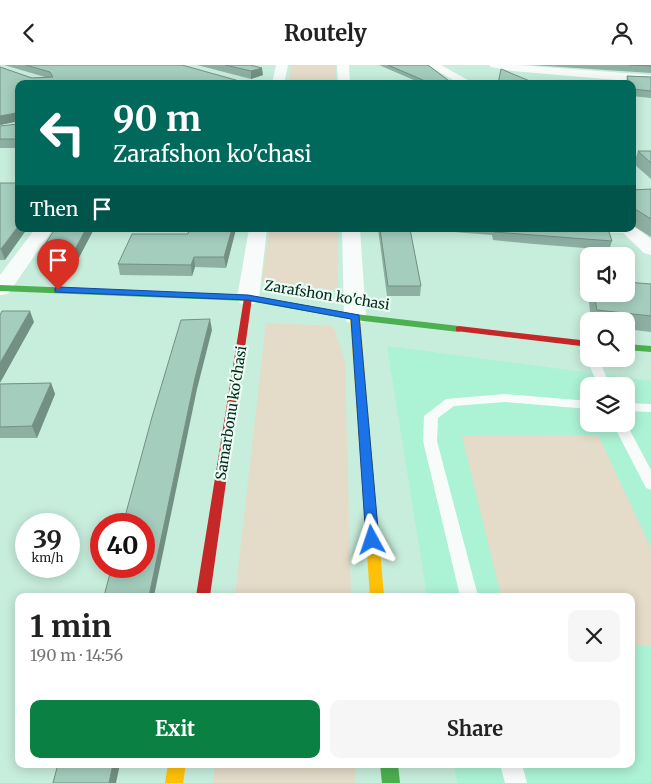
<!DOCTYPE html>
<meta charset="utf-8">
<style>
body{margin:0;font-family:Merriweather,serif;background:#f6f6f6;color:#222;height:100vh;display:flex;flex-direction:column;font-size:19px;white-space:nowrap}
*{box-sizing:border-box;margin:0}
p{font-size:16px;color:#767676}
.icon{flex:none;width:28px;height:28px;fill:none;stroke:currentColor;stroke-width:2;stroke-linecap:round;stroke-linejoin:round}
.map{position:relative;flex:1;overflow:hidden}
.details{position:absolute;left:15px;top:528px;width:620px;height:175px;display:flex;flex-direction:column;background:#fff;border-radius:10px;box-shadow:0 2px 12px #0003}
.details>*{flex:none}
.top-card{position:absolute;left:15px;top:15px;width:621px;height:152px;border-radius:10px;box-shadow:0 2px 12px #0003;background:#00695c;color:#fff;overflow:hidden}
.buttons{position:absolute;left:580px;top:182px;display:grid;gap:10px}
.buttons a{display:grid;place-items:center;width:55px;height:55px;border-radius:10px;background:#fff;box-shadow:0 2px 12px #0003;font-size:25px}
.speed{position:absolute;left:15px;top:448px;display:flex;gap:10px;font-size:25px;font-weight:700;text-align:center}
.speed>*{display:grid;place-content:center;width:65px;height:65px;border-radius:50%;background:#fff;box-shadow:0 2px 12px #0003;line-height:1}
.speed small{font-size:12px;font-weight:400}
.speed .limit{border:8px solid #d22;background:#fff;color:#111}
.pin{position:absolute;display:grid;place-items:center;width:42px;height:42px;color:#fff;margin:-51px -21px;border-radius:50% 50% 50% 0;rotate:-45deg;box-shadow:0 0 5px #0007}
.pin .icon{rotate:45deg}
.me{position:absolute;width:55px;margin:-28px;rotate:355deg;stroke-linejoin:round;filter:drop-shadow(0 0 4px #0008)}
.turn{display:flex;align-items:center;gap:18px;height:105px;padding:0 15px;font-size:22px}
.turn .icon{width:65px;height:65px;stroke-width:2.5}
.turn b{display:block;font-size:35px;line-height:42px}
.then{display:flex;align-items:center;height:48px;padding:0 15px;background:#0003;gap:10px;font-size:19px}
.round{display:grid;place-items:center;flex:none;width:52px;height:52px;border-radius:10px;background:#f6f6f6}
.overview{display:flex;align-items:center;justify-content:space-between;height:85px;padding:0 15px}
h1{font-size:30px;font-weight:700;line-height:38px}
.primary-button{display:flex;gap:10px;margin-top:auto;padding:10px 15px}
.primary-button a{flex:1;height:58px;border-radius:10px;background:#0b8043;color:#fff;font-size:20px;font-weight:700;line-height:58px;text-align:center}
.primary-button a+a{background:#f6f6f6;color:#222}
header{display:flex;justify-content:space-between;align-items:center;height:65px;padding:0 15px;background:#fff;font-size:22px;font-weight:700}
.map>svg:first-child{display:block}
</style>
<header><svg class="icon" aria-label="back" viewBox="0 0 24 24"><path d="M15 5l-7 7 7 7"/></svg>Routely<svg class="icon" aria-label="person" viewBox="0 0 24 24"><circle cx="12" cy="8" r="4"/><path d="M4 21q1-7 8-7t8 7"/></svg></header>
<div class="map">
<svg width="651" height="718" viewBox="0 0 651 718">
<rect width="100%" height="100%" fill="#c7eddc"/>
<path fill="#acf2d5" fill-rule="evenodd" d="M387,281L651,316V718H457L454,699H631V531H427ZM589,321H626V359H589Z"/>
<path fill="#e4dbc8" d="M291,0H336V19H289Z
M269,164H338V225L262,217Z
M266,258L333,261L345,296L351,531H235Z
M598,370L651,483V581H631V531H501L462,371Z
M215,699H355V718H213Z"/>
<g fill="none" stroke-linecap="round" stroke-linejoin="round">
<path fill="#f7fcfa" fill-rule="evenodd" d="M632,163L634,165L632,167L629,168L581,167L576,164Z
M589,291V294H599L610,321H598L587,294Z
M505,329L589,336V344L505,337L454,341L438,353L437,376L478,531H460L423,376L424,351L446,334Z
M626,338L651,339V347L626,346Z
M626,358L651,405V425L646,423L613,359Z
M500,699H522L527,718H505Z"/>
<path fill="#f7fcfa" fill-rule="evenodd" d="M276,0H288L284,19H272Z
M337,0H349L350,19H338Z
M427,0H441L475,19H460Z
M489,0H518L651,10V18L513,6L491,2Z
M632,160L651,174V190L644,188L619,164H632Z
M35,164H53L8,229L0,230V210Z
M249,164H267L259,233L256,238L248,240L240,238L237,233Z
M342,164H360L366,252L363,257L355,259L347,257L344,252Z"/>
<path fill="#4caf50" fill-rule="evenodd" d="M0,220L248,230L355,249L459,261L464,264L459,267L355,255L248,236L0,226Z
M626,279L651,281V287L626,285Z
M380,699H398L400,718H382Z"/>
<path fill="#ffc107" fill-rule="evenodd" d="M355,249L360,252L384,531H370L350,252Z
M168,699H186L183,718H165Z"/>
<path fill="#c62828" fill-rule="evenodd" d="M248,230L252,233L210,531H196L244,233Z
M459,261L589,276V282L456,266V262Z"/>
</g>
<path fill="#8db0a3" d="M4,0H182L19,19V83H0V61L18,59V56L0,60V2L32,13L45,12Z
M197,0H250L263,10L251,14Z
M379,0H428L453,19H423Z
M531,0H651V8Z
M627,11L651,12V33L632,31V19H626Z
M638,86H651V114L634,99Z
M0,118L5,195H0Z
M651,124V172L632,160V125Z
M55,164H94L75,200L41,201L38,190Z
M189,164H236L226,203L195,202L192,211L120,210L118,199L188,169Z
M378,164H410L421,221L420,231H387Z
M454,164H608L612,176L609,185L534,179L493,175L492,170L454,167Z
M651,219V267L626,264V256H591L588,228L589,225V229H626Z
M51,318L55,329L37,373H0V319Z"/>
<path fill="#739084" d="M262,3L263,10L251,14V6Z
M16,48L19,56L0,60V51Z
M19,160V164H27L5,195L1,184Z
M86,164H94L75,200L72,190Z
M232,164H236L226,203L224,192Z
M194,192L195,202L192,211L191,200Z
M30,246L34,257L0,318V298Z
M210,254L212,265L197,324L154,531H149L195,313Z
M51,318L55,329L37,373L32,361Z
M113,699H120L116,718H109Z"/>
<path fill="#a4cdbd" stroke="#739084" d="M26,0H182L250,19H19V74H0V61L18,59V50L16,48L0,51V2L32,13L53,12L50,7Z
M225,0H250L262,3L251,6Z
M388,0H428L453,19H432Z
M629,0H651V1Z
M501,4L537,19H498Z
M627,11L651,12V26L632,24V19H629Z
M638,86H651V98Z
M19,113V160L1,184H0V118H15Z
M651,124V154L632,142V125Z
M55,164H86L72,190H38Z
M189,164H232L224,192H194L191,200L118,199L132,169H188Z
M380,164H410L421,221H388Z
M494,164H608L612,176L494,167Z
M626,217L651,219V251L597,245L594,229H626Z
M2,246H30L0,298V250Z
M210,254L195,313L149,531H104L112,501H144V459H123L152,352L181,255Z
M51,318L32,361L0,362V319Z
M58,699H113L109,718H53Z"/>
<path fill="#1a73e8" stroke="#114b97" d="M58,222L248,230L359,250L379,475L377,479H368L366,475L351,254L248,235L55,227V223Z"/>
<g text-anchor="middle" stroke-width="4.5" stroke-linejoin="round" paint-order="stroke">
<g font-size="14" fill="#02291c" stroke="#ecfcf4">
<text transform="translate(327 230) rotate(9)" y="5">Zarafshon ko'chasi</text>
<text transform="translate(231 348) rotate(-81)" y="5">Samarbonu ko'chasi</text>
</g>
</g>
</svg>
<div class="buttons">
<a><svg class="icon" aria-label="sound" viewBox="0 0 24 24"><path d="M4 9h4l5-4v14l-5-4H4zM17 9q2 3 0 6"/></svg></a>
<a><svg class="icon" aria-label="search" viewBox="0 0 24 24"><circle cx="10" cy="10" r="6"/><path d="M15 15l6 6"/></svg></a>
<a><svg class="icon" aria-label="layers" viewBox="0 0 24 24"><path d="M12 4l9 5-9 5-9-5zM3 14l9 5 9-5"/></svg></a>
</div>
<div class="speed"><div>39<small>km/h</small></div><div class="limit">40</div></div>
<div class="pin" style="left:58px;top:225px;background:#d93025"><svg class="icon" aria-label="arrive" viewBox="0 0 24 24"><path d="M6 21V4h12l-3 4 3 4H6"/></svg></div>
<svg class="me" style="left:372px;top:475px" viewBox="-20 -20 40 40"><path d="M0-17L14 15 0 8-14 15z" fill="#1a73e8" stroke="#fff" stroke-width="4"/></svg>
<div class="top-card">
<div class="turn"><svg class="icon" aria-label="left" viewBox="0 0 24 24"><path d="M17 20v-9H6M10 6l-5 5 5 5"/></svg><div><b>90 m</b>Zarafshon ko'chasi</div></div>
<div class="then">Then<svg class="icon" aria-label="arrive" viewBox="0 0 24 24"><path d="M6 21V4h12l-3 4 3 4H6"/></svg></div>
</div>
<section class="details">
<div class="overview"><div><h1>1 min</h1><p>190 m · 14:56</p></div><a class="round"><svg class="icon" aria-label="close" viewBox="0 0 24 24"><path d="M6 6l12 12M18 6L6 18"/></svg></a></div>
<div class="primary-button"><a>Exit</a><a>Share</a></div>
</section>
</div>
